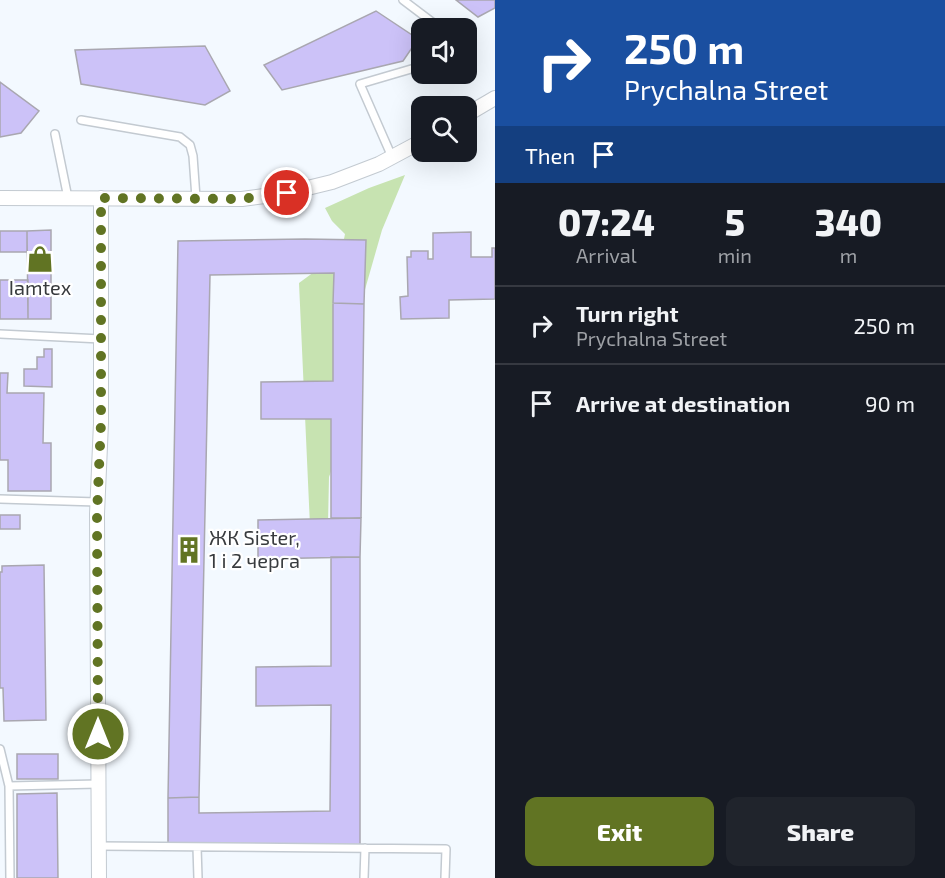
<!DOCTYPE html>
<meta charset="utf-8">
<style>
body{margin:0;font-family:"Exo 2",sans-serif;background:#20242c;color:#f1f3f6;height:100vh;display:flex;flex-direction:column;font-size:22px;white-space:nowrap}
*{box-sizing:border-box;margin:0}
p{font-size:20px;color:#9ea1a6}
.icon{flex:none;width:33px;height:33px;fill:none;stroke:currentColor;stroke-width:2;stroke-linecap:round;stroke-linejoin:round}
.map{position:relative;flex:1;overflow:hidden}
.side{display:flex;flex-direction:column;background:#171b24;width:450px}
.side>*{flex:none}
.hud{background:#1a4fa0;color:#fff;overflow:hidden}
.tools{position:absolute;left:411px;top:18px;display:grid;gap:12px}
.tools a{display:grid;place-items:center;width:66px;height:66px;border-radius:12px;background:#171b24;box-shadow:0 6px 24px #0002;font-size:30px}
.pin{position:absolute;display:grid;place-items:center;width:51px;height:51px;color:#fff;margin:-26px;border:3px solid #fff;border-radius:50%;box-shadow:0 2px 6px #0007}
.me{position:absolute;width:66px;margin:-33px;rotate:0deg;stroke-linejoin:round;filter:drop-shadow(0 0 4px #0008)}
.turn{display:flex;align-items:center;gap:21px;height:126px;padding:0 30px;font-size:27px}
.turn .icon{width:78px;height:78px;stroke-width:2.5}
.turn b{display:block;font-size:42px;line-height:51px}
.then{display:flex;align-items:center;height:57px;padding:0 30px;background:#0003;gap:12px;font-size:22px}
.eta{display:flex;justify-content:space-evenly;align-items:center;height:102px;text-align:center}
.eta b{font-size:36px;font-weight:800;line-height:42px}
.action{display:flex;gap:12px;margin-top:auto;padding:12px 30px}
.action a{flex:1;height:69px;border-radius:12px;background:#617423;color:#fff;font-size:24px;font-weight:800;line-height:69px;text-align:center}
.action a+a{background:#20242c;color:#f1f3f6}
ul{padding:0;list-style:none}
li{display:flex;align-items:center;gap:18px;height:78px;padding:0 30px;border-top:2px solid #363941}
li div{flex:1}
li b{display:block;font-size:22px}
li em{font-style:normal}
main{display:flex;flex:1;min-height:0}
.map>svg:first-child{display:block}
</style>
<main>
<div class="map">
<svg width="495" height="878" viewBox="0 0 495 878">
<rect width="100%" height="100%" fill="#f3f9ff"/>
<path fill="#c7e3b1" d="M405,175L382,230L364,293L338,452L329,477L328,524L311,548L299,283L314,272L340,259L345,234L332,221L325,208L369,188Z"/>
<path fill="#ccc2f8" stroke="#a9a7b0" stroke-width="1.5" d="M456,0H495V8L478,17Z
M376,11L418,39L403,61L282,90L264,65Z
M205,46L230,91L205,105L81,84L75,50Z
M0,82L39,111L21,133L0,137Z
M51,230V319H28L27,231Z
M0,231H27V252H0Z
M471,232V257H492V248H495V299L449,300V318L401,319L400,297L408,296L407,257H411V251H428V259H433V233Z
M305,239L366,240L364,304L333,303L334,273L210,275L199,797L168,798L178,241Z
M0,280H28V319H0Z
M333,303L364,304L361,518H331V419H261V382L333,381Z
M44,349H52V387L24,386V369H37V357H44Z
M0,373H8L7,393H44L43,443H51V491H8V460H0Z
M0,515H20V529H0Z
M361,518L360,557L258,559V520Z
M331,557H360V847L168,846V798L199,797V813L330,811L331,705L256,706V667L331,666Z
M44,565L46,720L4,721L3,688H0V572H2V566Z
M17,754H58V779H17Z
M57,793L58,878H17V794Z"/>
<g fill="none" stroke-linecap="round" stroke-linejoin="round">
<defs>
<path id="lane" d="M403,0L440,28
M81,120L180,137L190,145L193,156L196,198
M55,134L68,198
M392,157L360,84L418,67L422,64
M0,334L101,339
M0,499L97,502
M0,749L9,786L10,878
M9,786L98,784
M99,846L446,849L445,878
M197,847L198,878
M364,878L365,848"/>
<path id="street" d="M466,115L495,98
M0,198L242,199L287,193L332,182L379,164L422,141
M99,878L97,514L101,423V198"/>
</defs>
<use href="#lane" stroke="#c3cad1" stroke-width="10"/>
<use href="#street" stroke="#c3cad1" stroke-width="16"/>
<use href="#lane" stroke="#fff" stroke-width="7"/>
<use href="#street" stroke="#fff" stroke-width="14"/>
</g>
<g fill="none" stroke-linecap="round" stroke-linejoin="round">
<path stroke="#617423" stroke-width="10" stroke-dasharray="0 18" d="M98,734L97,514L101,423V198L242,199L287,193"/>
</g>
<defs>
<symbol id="shop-bare" viewBox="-9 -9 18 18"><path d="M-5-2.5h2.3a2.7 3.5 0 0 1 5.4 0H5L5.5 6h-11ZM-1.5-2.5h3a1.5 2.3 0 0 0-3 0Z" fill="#617423" stroke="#fff" stroke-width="2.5" paint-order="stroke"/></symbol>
<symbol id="building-bare" viewBox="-9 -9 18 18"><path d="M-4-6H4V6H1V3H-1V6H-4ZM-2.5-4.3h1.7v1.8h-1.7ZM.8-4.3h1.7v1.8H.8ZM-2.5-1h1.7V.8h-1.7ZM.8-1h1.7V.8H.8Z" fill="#617423" stroke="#fff" stroke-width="2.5" paint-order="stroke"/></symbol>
</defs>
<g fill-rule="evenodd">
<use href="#shop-bare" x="21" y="240" width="38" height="38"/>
<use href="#building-bare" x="170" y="531" width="38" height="38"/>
</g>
<g text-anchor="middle" stroke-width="4.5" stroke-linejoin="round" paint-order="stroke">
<g font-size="20" fill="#383b3e" stroke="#fff">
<text x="40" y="295">Iamtex</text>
<text x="209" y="545" text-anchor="start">ЖК Sister,<tspan x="209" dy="23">1 і 2 черга</tspan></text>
</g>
</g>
</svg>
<div class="tools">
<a><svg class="icon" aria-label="sound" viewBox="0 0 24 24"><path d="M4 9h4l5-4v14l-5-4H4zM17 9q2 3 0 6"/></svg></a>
<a><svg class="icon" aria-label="search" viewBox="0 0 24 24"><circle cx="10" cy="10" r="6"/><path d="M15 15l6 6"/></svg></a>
</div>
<div class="pin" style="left:287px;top:193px;background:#d93025"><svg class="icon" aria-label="arrive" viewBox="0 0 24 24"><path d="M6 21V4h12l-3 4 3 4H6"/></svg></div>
<svg class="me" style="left:98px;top:734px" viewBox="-20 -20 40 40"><circle r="17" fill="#617423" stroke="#fff" stroke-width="3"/><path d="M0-11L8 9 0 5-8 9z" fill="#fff"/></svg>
</div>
<section class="side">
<div class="hud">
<div class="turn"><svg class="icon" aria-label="right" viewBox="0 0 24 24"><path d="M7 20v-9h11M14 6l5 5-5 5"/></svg><div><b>250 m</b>Prychalna Street</div></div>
<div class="then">Then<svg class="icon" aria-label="arrive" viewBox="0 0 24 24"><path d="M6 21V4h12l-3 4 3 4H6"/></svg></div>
</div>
<div class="eta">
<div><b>07:24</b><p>Arrival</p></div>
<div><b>5</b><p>min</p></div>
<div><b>340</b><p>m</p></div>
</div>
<ul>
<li><svg class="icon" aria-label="right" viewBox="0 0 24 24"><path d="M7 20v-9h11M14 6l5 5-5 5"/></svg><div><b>Turn right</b><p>Prychalna Street</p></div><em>250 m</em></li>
<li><svg class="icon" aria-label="arrive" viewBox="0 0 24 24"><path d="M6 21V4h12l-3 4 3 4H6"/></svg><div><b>Arrive at destination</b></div><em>90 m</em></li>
</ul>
<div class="action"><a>Exit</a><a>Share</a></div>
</section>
</main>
